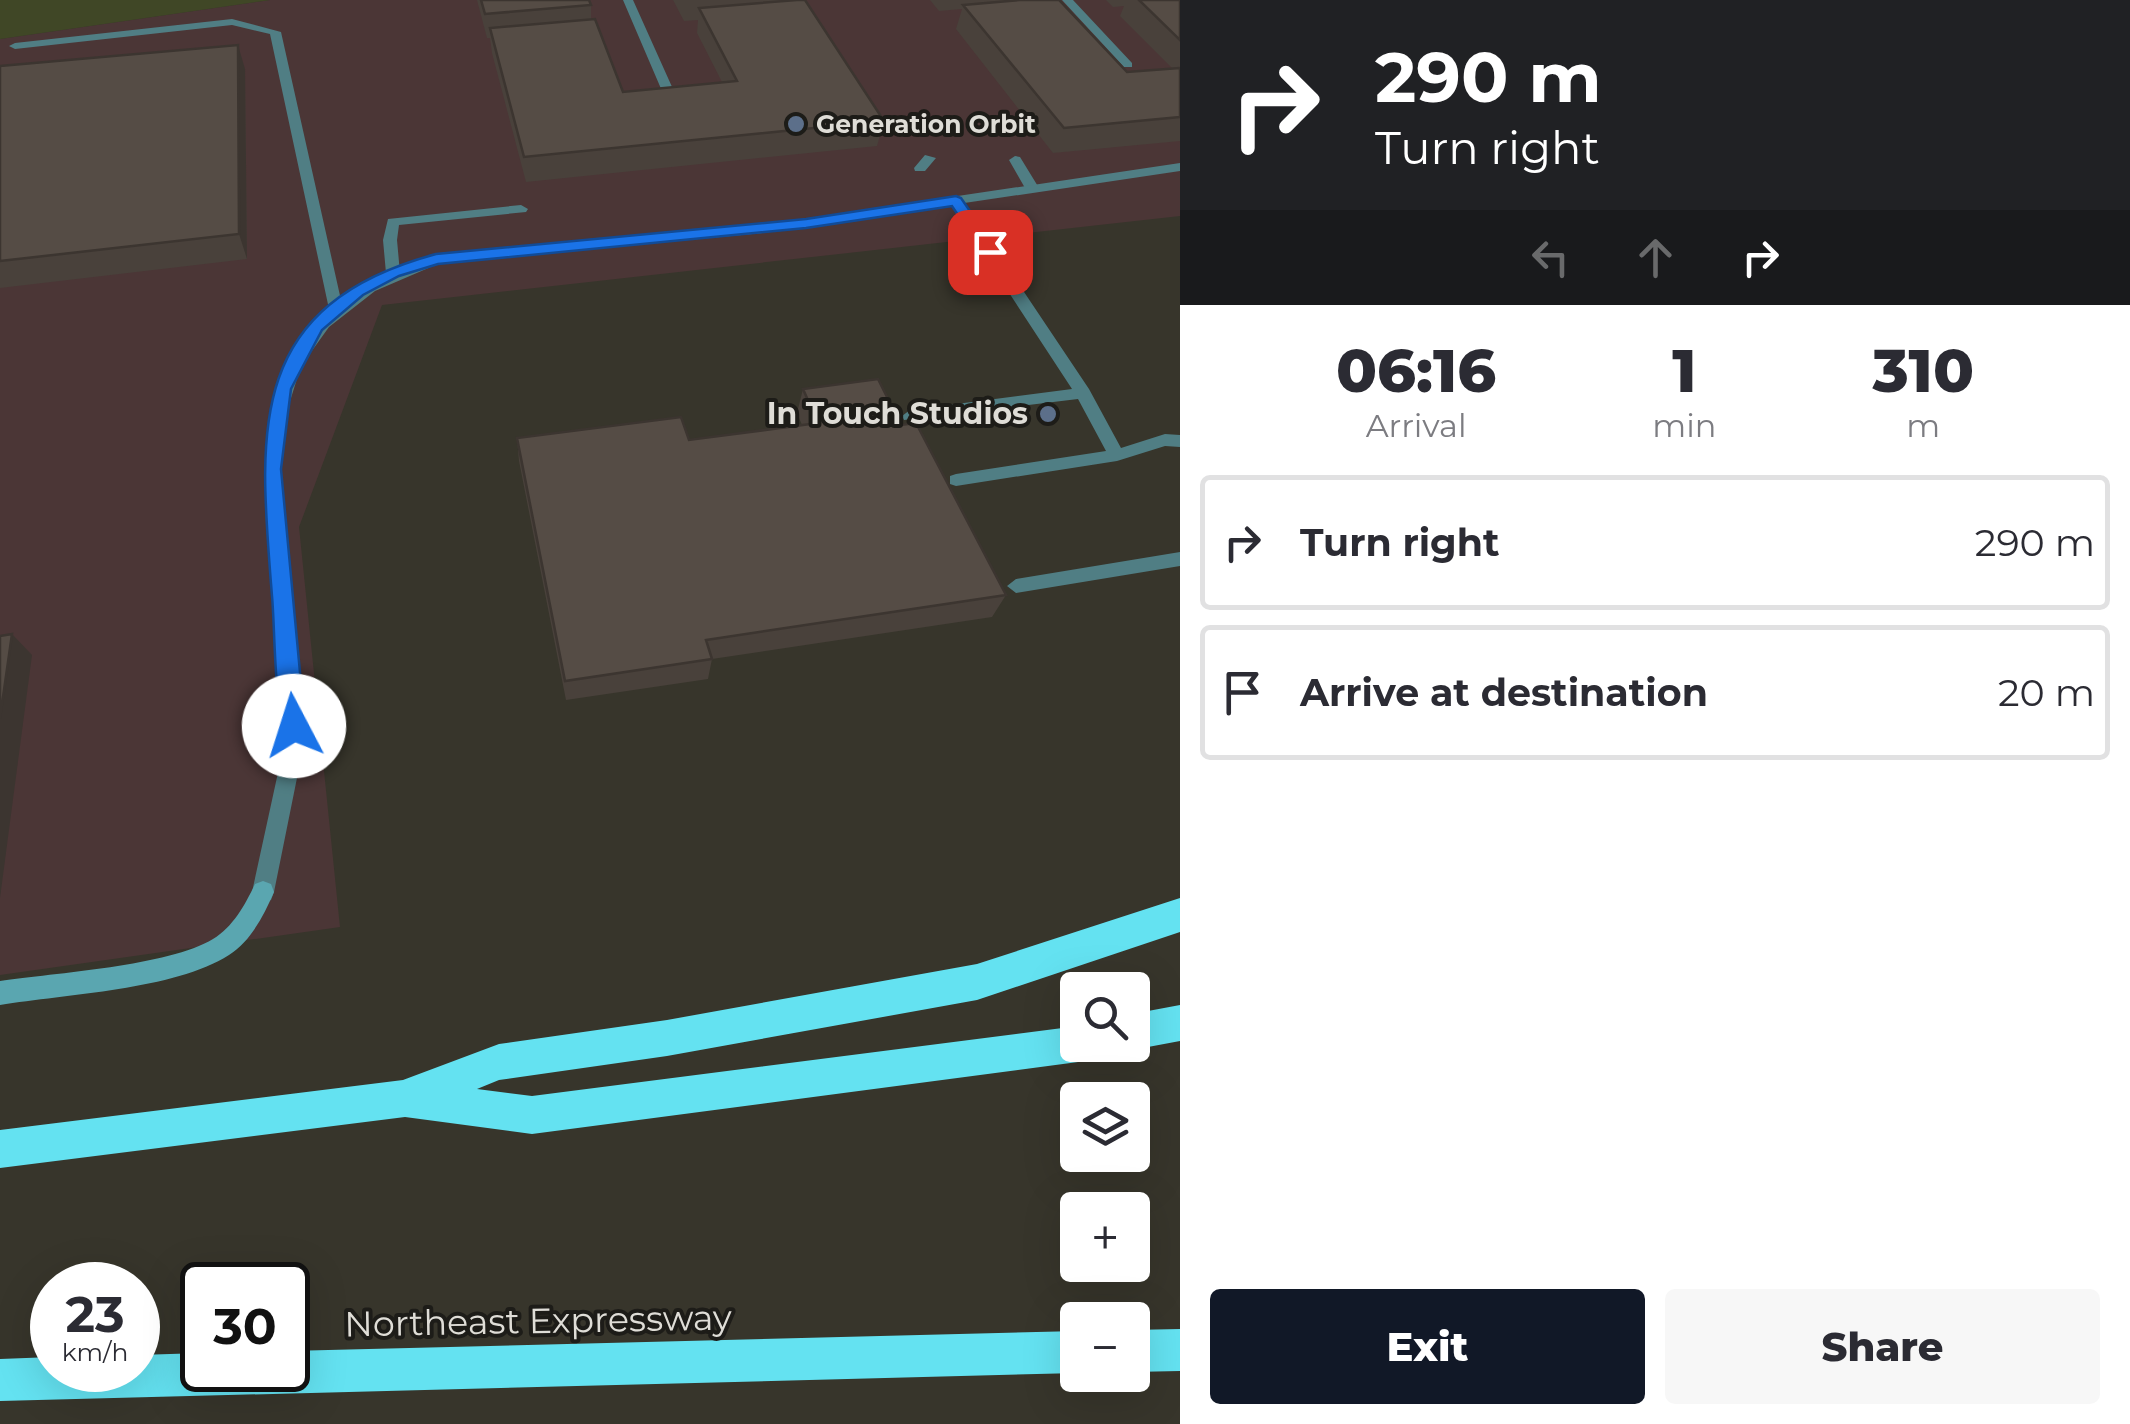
<!DOCTYPE html>
<meta charset="utf-8">
<style>
body{margin:0;font-family:Montserrat,sans-serif;background:#f7f7f7;color:#2b2b33;height:100vh;display:flex;flex-direction:column;font-size:38px;white-space:nowrap}
*{box-sizing:border-box;margin:0}
p{font-size:32px;color:#7c7c81}
.icon{flex:none;width:55px;height:55px;fill:none;stroke:currentColor;stroke-width:2;stroke-linecap:round;stroke-linejoin:round}
.map{position:relative;flex:1;overflow:hidden}
.sheet{display:flex;flex-direction:column;background:#fff;width:950px}
.sheet>*{flex:none}
.banner{background:#202124;color:#fff;overflow:hidden}
.fabs{position:absolute;left:1060px;top:972px;display:grid;gap:20px}
.fabs a{display:grid;place-items:center;width:90px;height:90px;border-radius:10px;background:#fff;box-shadow:0 10px 40px #0002;font-size:50px}
.speed{position:absolute;left:30px;top:1262px;display:flex;gap:20px;font-size:50px;font-weight:700;text-align:center}
.speed>*{display:grid;place-content:center;width:130px;height:130px;border-radius:50%;background:#fff;box-shadow:0 10px 40px #0002;line-height:1}
.speed small{font-size:25px;font-weight:400}
.speed .limit{border:5px solid #111;border-radius:15px;background:#fff;color:#111}
.pin{position:absolute;display:grid;place-items:center;width:85px;height:85px;color:#fff;margin:-42px;border-radius:20px;box-shadow:0 5px 15px #0006}
.me{position:absolute;width:110px;margin:-55px;rotate:355deg;stroke-linejoin:round;filter:drop-shadow(0 0 8px #0008)}
.turn{display:flex;align-items:center;gap:35px;height:210px;padding:0 30px;font-size:45px}
.turn .icon{width:130px;height:130px;stroke-width:2.5}
.turn b{display:block;font-size:70px;line-height:85px}
.lanes{display:flex;align-items:center;height:95px;padding:0 30px;background:#0003;justify-content:center;gap:50px;direction:ltr}
.lanes .off{opacity:.35}
.eta{display:flex;justify-content:space-evenly;align-items:center;height:170px;text-align:center}
.eta b{font-size:60px;font-weight:800;line-height:70px}
.action{display:flex;gap:20px;margin-top:auto;padding:20px 30px}
.action a{flex:1;height:115px;border-radius:10px;background:#111827;color:#fff;font-size:40px;font-weight:800;line-height:115px;text-align:center}
.action a+a{background:#f7f7f7;color:#2b2b33}
ul{padding:0;list-style:none}
li{display:flex;align-items:center;gap:30px;height:135px;margin:0 20px 15px;padding:0 10px;border:5px solid #e1e1e2;border-radius:10px}
li div{flex:1}
li b{display:block;font-size:38px}
li em{font-style:normal}
main{display:flex;flex:1;min-height:0}
.map>svg:first-child{display:block}
</style>
<main>
<div class="map">
<svg width="1180" height="1424" viewBox="0 0 1180 1424">
<rect width="100%" height="100%" fill="#37352b"/>
<path fill="#4b3636" d="M270,0H1180V216L382,305L299,527L340,927L0,975V39Z"/>
<path fill="#404726" d="M0,0H270L0,39Z"/>
<g fill="none" stroke-linecap="round" stroke-linejoin="round">
<path fill="#507e84" fill-rule="evenodd" d="M623,0H633L677,98L675,101L665,98Z
M1062,0H1073L1132,63V67H1124Z
M232,19L281,32L343,309L341,312H331L329,309L270,34L232,25L15,49L9,46L15,43Z
M925,155L936,158L925,171H915L914,168Z
M1015,156L1020,157L1039,188L1037,191L1025,188L1009,160Z
M956,197L963,201L1089,389L1121,448L1165,434L1180,435V447L1165,446L1117,461L956,486L950,484V476L956,474L1106,451L1078,399L904,420L902,416L910,410L1072,389L949,201Z
M521,205L528,209L526,212L399,225L397,240L400,273L393,277L386,273L383,240L388,219Z
M1180,552V566L1016,593L1007,586L1016,579Z"/>
<path fill="#507e84" fill-rule="evenodd" d="M1180,163V171L763,233L440,263L375,291L329,327L301,366L286,414L281,468L284,525L304,718L299,768L274,892L271,900L263,903L255,900L252,892L279,768L284,718L266,525L265,468L270,414L286,366L318,320L365,284L437,255L763,225Z"/>
<path fill="#5aa6b0" fill-rule="evenodd" d="M263,881L271,884L274,892C264,915 251,941 229,955C174,990 66,994 0,1005V981C54,973 169,966 213,939C233,927 245,905 255,884Z"/>
<path fill="#64e2f1" fill-rule="evenodd" d="M1180,898V932L977,1000L667,1056L499,1080L477,1089L532,1096L1078,1026V1045H1096L1091,1057L1078,1062L532,1134L405,1117L0,1168V1130L403,1080L499,1044L667,1020L977,964Z
M1180,1005V1041L1132,1050L1120,1045H1132V1014Z
M1180,1329V1371L1132,1372V1330Z
M1078,1331V1373L0,1401V1359L52,1357V1370H138V1355L202,1353V1370H288V1351Z"/>
</g>
<path fill="#49413b" d="M477,0H589L591,5V19L623,92L722,82L697,33L698,20L684,21L673,0H805L884,121L877,146L526,182L492,53L490,38H487Z
M930,0H1059L1127,72L1172,68L1120,16L1124,6L1113,7L1106,0H1180V141L1053,153L956,29L962,9L939,11Z
M0,66L245,69L247,259L0,288Z
M803,389L901,425L1006,595L992,617L712,659L708,679L566,700L519,461L517,438L689,440L802,425L797,413Z"/>
<path fill="#3c3530" d="M238,45L245,69L247,259L239,234Z
M12,634L32,655L0,898V718Z"/>
<path fill="#554c45" stroke="#3c3530" stroke-width="2.5" d="M481,0H589L591,5L485,14Z
M797,0H805L884,121L524,157L490,28L595,19L623,92L737,81L699,8Z
M1020,0H1059L1127,72L1180,68V117L1064,128L963,5Z
M1139,0H1180V40Z
M238,45L239,234L0,261V66Z
M878,379L901,425L916,423L1006,595L706,640L712,659L565,681L517,438L681,417L689,440L818,423L803,389Z
M12,634L0,718V636Z"/>
<path fill="#1a73e8" stroke="#114b97" stroke-width="2.5" d="M956,196L961,198L996,249V255H985L952,206L806,228L438,264L399,276L363,295L322,330L291,389L281,469L305,726L302,733H286C274,707 275,628 272,596C259,432 244,306 436,254L806,219Z"/>
<g fill="#5c6f8a" stroke="#1d1c18" stroke-width="4">
<circle cx="796" cy="124" r="10"/>
<circle cx="1048" cy="414" r="10"/>
</g>
<g text-anchor="middle" stroke-width="8" stroke-linejoin="round" paint-order="stroke">
<g font-size="25" font-weight="bold" fill="#dfddd7" stroke="#1d1c18" text-anchor="start">
<text x="816" y="133">Generation Orbit</text>
</g>
<g font-size="30" font-weight="bold" fill="#dfddd7" stroke="#1d1c18" text-anchor="end">
<text x="1028" y="424">In Touch Studios</text>
</g>
<g font-size="35" fill="#dfddd7" stroke="#1d1c18">
<text transform="translate(538 1321) rotate(-1)" y="12">Northeast Expressway</text>
</g>
</g>
</svg>
<div class="fabs">
<a><svg class="icon" aria-label="search" viewBox="0 0 24 24"><circle cx="10" cy="10" r="6"/><path d="M15 15l6 6"/></svg></a>
<a><svg class="icon" aria-label="layers" viewBox="0 0 24 24"><path d="M12 4l9 5-9 5-9-5zM3 14l9 5 9-5"/></svg></a>
<a>+</a>
<a>−</a>
</div>
<div class="speed"><div>23<small>km/h</small></div><div class="limit">30</div></div>
<div class="pin" style="left:990px;top:252px;background:#d93025"><svg class="icon" aria-label="arrive" viewBox="0 0 24 24"><path d="M6 21V4h12l-3 4 3 4H6"/></svg></div>
<svg class="me" style="left:294px;top:726px" viewBox="-20 -20 40 40"><circle r="19" fill="#fff"/><path d="M0-13L10 11 0 6-10 11z" fill="#1a73e8"/></svg>
</div>
<section class="sheet">
<div class="banner">
<div class="turn"><svg class="icon" aria-label="right" viewBox="0 0 24 24"><path d="M7 20v-9h11M14 6l5 5-5 5"/></svg><div><b>290 m</b>Turn right</div></div>
<div class="lanes"><svg class="icon off" aria-label="left" viewBox="0 0 24 24"><path d="M17 20v-9H6M10 6l-5 5 5 5"/></svg><svg class="icon off" aria-label="ahead" viewBox="0 0 24 24"><path d="M12 20V5M6 11l6-6 6 6"/></svg><svg class="icon" aria-label="right" viewBox="0 0 24 24"><path d="M7 20v-9h11M14 6l5 5-5 5"/></svg></div>
</div>
<div class="eta">
<div><b>06:16</b><p>Arrival</p></div>
<div><b>1</b><p>min</p></div>
<div><b>310</b><p>m</p></div>
</div>
<ul>
<li><svg class="icon" aria-label="right" viewBox="0 0 24 24"><path d="M7 20v-9h11M14 6l5 5-5 5"/></svg><div><b>Turn right</b></div><em>290 m</em></li>
<li><svg class="icon" aria-label="arrive" viewBox="0 0 24 24"><path d="M6 21V4h12l-3 4 3 4H6"/></svg><div><b>Arrive at destination</b></div><em>20 m</em></li>
</ul>
<div class="action"><a>Exit</a><a>Share</a></div>
</section>
</main>
